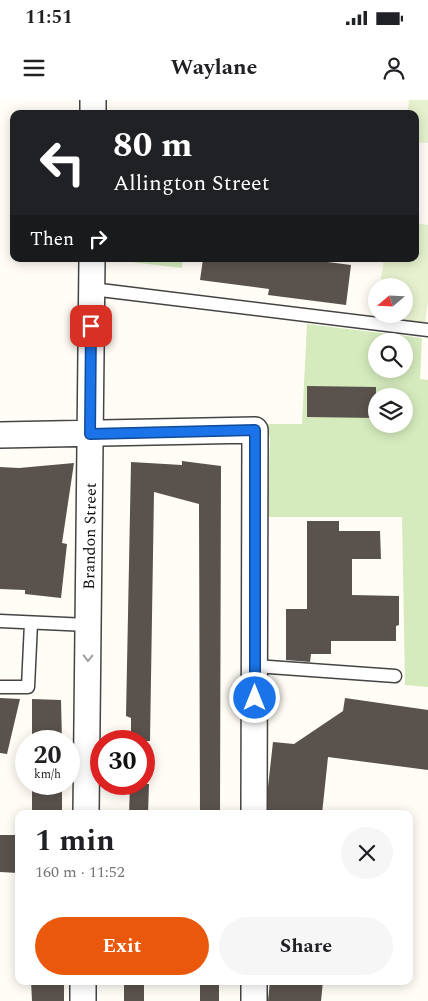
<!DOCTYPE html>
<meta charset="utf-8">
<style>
body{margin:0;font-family:Spectral,serif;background:#f6f6f6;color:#202124;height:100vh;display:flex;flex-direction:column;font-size:19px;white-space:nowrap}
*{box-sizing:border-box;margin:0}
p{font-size:16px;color:#757577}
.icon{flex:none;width:28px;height:28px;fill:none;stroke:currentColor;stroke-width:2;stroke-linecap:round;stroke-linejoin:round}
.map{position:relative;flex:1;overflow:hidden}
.drawer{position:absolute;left:15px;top:710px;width:398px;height:175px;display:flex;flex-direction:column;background:#fff;border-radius:10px;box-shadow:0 2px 12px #0003}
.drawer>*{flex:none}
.top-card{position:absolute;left:10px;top:10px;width:409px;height:152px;border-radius:10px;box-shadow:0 2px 12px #0003;background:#202124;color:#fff;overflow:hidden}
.needle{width:32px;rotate:251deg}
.tools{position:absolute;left:368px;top:178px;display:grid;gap:10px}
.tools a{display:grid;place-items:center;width:45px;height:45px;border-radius:50%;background:#fff;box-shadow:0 2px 12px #0003;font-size:25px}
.speed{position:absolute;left:15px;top:630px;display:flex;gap:10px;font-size:25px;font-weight:700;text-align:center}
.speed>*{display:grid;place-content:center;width:65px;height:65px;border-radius:50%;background:#fff;box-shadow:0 2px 12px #0003;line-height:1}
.speed small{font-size:12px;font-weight:400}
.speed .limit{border:8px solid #d22;background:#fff;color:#111}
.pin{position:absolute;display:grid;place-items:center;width:42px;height:42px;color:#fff;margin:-21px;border-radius:10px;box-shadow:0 2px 8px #0006}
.me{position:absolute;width:55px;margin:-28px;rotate:0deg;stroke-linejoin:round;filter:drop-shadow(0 0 4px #0008)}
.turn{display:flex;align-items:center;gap:18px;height:105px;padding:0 20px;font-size:22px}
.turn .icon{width:65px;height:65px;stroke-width:2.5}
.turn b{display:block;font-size:35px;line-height:42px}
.then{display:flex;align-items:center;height:48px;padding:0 20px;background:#0003;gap:10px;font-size:19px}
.round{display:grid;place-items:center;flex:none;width:52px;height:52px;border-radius:26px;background:#f6f6f6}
.summary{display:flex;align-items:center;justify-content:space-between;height:85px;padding:0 20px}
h1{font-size:30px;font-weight:700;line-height:38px}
.action{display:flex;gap:10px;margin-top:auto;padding:10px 20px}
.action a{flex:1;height:58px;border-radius:30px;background:#ea580c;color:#fff;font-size:20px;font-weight:700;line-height:58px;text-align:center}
.action a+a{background:#f6f6f6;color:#202124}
.status{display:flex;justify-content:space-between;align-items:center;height:35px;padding:0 25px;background:#fff;direction:ltr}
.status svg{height:14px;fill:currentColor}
header{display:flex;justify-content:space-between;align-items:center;height:65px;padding:0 20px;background:#fff;font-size:22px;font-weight:700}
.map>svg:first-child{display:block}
</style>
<div class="status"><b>11:51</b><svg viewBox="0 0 49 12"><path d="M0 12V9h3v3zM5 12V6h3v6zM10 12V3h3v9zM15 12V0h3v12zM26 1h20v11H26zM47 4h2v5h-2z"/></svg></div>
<header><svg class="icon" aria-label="menu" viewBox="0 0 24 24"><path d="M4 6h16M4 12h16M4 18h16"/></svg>Waylane<svg class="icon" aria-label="person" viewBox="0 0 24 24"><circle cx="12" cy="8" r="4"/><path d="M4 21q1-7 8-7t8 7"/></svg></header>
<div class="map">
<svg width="428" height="901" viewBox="0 0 428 901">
<rect width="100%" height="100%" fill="#fffdf5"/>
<path fill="#d5ebbd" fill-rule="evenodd" d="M131,159H183L182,168L131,162Z
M307,224L422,238L420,279L428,280V587L405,585L402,417H267L270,339L267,324H302ZM376,241H404V269H376ZM376,296H404V324H376Z"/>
<path fill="#e6f2cf" d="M409,0H428V43L415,42V14H407Z
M415,123L428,125V201L425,224L376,218L377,214H404V186H380L384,159H415Z"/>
<path fill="#5a524d" d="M203,159H304L351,165L346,205L268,195L269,189L200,180Z
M307,286L376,287V318L307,317Z
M182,361L221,366L220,714H200L199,404L154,392L150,641H131V618L126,616L131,362L182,365Z
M74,363L62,443L67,444L61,498L25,494V490L0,489V367L19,368Z
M307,421H339V431H380L381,459H352V495L399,496V525L396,526V541H331V554H311L310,562L286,560V509H307Z
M0,598L20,599L7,654L0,653Z
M345,598L428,610V670L328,657L322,714H268V687L273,642L294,644L343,611Z
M32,599L61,600L62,641H32Z
M32,684H62V714H32Z
M130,684H149L148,714H129Z
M0,735H19V773L0,772Z
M31,881H64V901H32Z
M124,881H144V901H124Z
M200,881H219V901H200Z
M270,881H323L321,901H268Z"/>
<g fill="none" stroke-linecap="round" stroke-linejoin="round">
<defs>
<path id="lane" d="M92,189L428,230
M0,521L88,525
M255,566L395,576
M0,587H28L31,523"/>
<path id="street" d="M93,14V0
M0,335L255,330L254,714
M86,714L92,159
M83,901V881
M254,901V881"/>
</defs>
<use href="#lane" stroke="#444" stroke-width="15"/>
<use href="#street" stroke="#444" stroke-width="28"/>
<use href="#lane" stroke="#fff" stroke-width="12"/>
<use href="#street" stroke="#fff" stroke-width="25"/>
</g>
<defs><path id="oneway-chevron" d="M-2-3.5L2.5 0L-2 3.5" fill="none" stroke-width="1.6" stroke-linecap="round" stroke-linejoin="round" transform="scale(1.25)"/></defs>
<use stroke="#a0a0a0" href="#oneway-chevron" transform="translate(88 558) rotate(91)"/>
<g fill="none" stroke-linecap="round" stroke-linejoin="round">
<defs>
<path id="route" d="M91,226L90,334L255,330V598"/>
</defs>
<use href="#route" stroke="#114b97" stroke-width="12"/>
<use href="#route" stroke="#1a73e8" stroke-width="9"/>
</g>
<g text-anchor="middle" stroke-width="5" stroke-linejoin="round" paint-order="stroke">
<g font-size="16" fill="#111" stroke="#fff">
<text transform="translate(89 436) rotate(-89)" y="6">Brandon Street</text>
</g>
</g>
</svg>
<div class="tools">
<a><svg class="needle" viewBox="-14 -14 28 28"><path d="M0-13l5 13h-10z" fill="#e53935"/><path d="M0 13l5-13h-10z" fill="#757577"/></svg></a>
<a><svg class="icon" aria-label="search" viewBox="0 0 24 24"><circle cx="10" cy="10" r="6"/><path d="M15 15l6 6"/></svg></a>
<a><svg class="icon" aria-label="layers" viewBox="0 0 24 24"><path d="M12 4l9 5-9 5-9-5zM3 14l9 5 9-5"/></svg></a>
</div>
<div class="speed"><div>20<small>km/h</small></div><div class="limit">30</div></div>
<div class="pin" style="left:91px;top:226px;background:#d93025"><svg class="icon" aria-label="arrive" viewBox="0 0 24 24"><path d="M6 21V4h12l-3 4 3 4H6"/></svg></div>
<svg class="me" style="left:255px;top:598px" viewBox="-20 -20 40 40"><circle r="17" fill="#1a73e8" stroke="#fff" stroke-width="3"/><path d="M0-11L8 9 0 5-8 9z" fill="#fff"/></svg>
<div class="top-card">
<div class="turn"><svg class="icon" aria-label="left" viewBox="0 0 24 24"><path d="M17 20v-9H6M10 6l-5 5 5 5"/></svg><div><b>80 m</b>Allington Street</div></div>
<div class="then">Then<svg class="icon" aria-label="right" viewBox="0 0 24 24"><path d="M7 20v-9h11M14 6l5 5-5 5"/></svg></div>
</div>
<section class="drawer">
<div class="summary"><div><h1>1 min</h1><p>160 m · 11:52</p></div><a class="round"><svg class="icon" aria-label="close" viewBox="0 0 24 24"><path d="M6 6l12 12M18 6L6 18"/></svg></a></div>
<div class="action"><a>Exit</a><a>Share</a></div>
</section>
</div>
